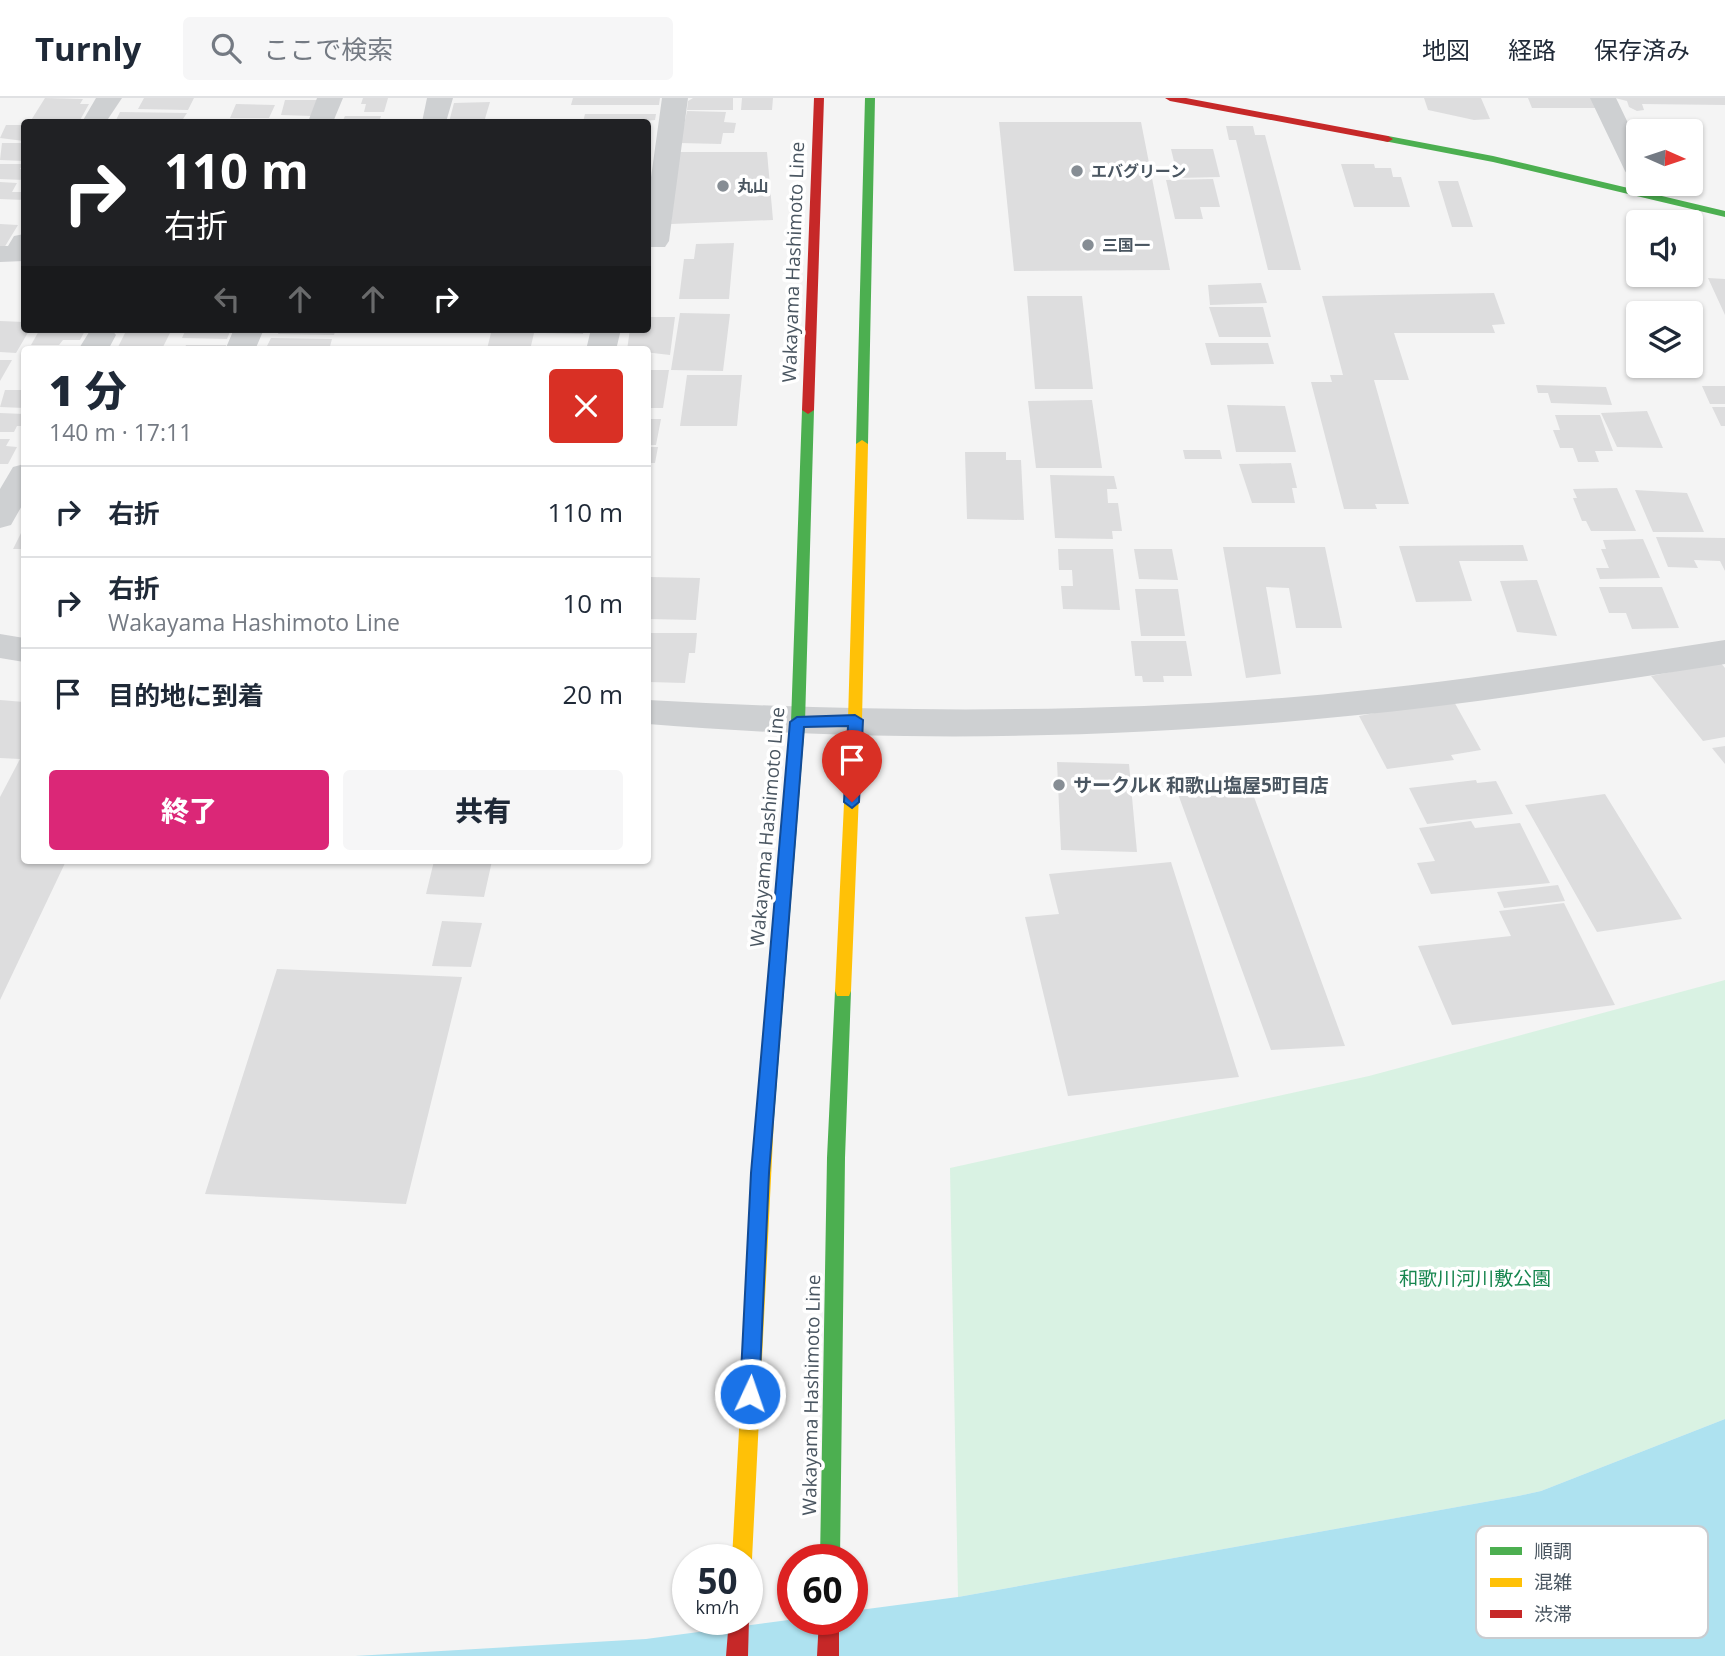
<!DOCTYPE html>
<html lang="ja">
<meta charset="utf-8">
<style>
body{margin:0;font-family:"Open Sans","Noto Sans JP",sans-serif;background:#f6f6f7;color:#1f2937;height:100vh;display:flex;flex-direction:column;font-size:26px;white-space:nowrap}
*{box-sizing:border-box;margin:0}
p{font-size:23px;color:#747a83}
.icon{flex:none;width:38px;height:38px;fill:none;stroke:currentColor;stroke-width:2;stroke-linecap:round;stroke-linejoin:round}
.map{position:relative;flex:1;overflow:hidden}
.details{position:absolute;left:21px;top:248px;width:630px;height:518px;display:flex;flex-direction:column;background:#fff;border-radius:7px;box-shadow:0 2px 5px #0004}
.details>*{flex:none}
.guide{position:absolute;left:21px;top:21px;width:630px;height:214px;border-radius:7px;box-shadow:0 2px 5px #0004;background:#202124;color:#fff;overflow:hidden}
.needle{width:46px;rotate:93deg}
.tools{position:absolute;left:1626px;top:21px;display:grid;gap:14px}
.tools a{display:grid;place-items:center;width:77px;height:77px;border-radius:7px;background:#fff;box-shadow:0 2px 5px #0004;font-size:35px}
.speed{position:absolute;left:672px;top:1446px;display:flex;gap:14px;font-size:35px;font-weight:700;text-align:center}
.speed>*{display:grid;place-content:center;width:91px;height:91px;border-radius:50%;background:#fff;box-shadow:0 2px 5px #0004;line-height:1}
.speed small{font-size:18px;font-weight:400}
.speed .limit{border:10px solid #d22;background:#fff;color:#111}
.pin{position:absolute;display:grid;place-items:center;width:60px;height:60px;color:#fff;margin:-72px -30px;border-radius:50% 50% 50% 0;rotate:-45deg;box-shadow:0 0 7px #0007}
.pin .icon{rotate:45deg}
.me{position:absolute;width:77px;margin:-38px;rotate:3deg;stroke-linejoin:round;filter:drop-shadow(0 0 5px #0008)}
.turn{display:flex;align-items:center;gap:24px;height:147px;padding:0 28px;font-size:32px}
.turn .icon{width:91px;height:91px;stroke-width:2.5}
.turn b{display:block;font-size:49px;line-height:60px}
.lanes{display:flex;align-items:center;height:66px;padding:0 28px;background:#0003;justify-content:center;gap:35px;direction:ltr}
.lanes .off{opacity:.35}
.round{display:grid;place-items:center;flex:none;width:74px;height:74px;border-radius:7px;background:#f6f6f7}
.headline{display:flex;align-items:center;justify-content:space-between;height:119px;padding:0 28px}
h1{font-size:42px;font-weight:800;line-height:52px}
.cta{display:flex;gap:14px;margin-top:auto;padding:14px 28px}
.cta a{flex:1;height:80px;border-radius:7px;background:#db2777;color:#fff;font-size:28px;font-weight:800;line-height:80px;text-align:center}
.cta a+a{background:#f6f6f7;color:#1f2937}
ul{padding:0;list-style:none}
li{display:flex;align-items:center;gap:21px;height:91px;padding:0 28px;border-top:2px solid #e0e1e3}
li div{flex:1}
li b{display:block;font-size:26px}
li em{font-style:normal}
header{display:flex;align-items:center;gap:42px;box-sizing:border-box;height:98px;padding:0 35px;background:#fff;border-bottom:2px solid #e0e1e3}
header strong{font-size:33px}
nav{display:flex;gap:38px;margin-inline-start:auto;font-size:24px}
.search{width:490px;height:63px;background:#f6f6f7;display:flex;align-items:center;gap:18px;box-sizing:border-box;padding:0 24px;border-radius:7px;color:#747a83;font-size:26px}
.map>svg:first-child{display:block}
</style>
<header>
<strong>Turnly</strong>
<div class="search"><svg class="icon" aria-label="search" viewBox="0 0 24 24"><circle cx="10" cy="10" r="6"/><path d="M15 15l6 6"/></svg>ここで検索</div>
<nav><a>地図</a><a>経路</a><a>保存済み</a></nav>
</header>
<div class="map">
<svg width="1725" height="1558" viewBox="0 0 1725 1558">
<rect width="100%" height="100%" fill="#f4f4f4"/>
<path fill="#d9f2e3" d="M1725,882V1321L1541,1393L1518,1398L958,1499L950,1070L1369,978Z"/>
<path fill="#aee2f0" d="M1725,1321V1558H355L646,1541L796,1521H852V1513L958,1499L1518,1398L1541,1393Z"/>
<path fill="#ddddde" d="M45,0L83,1L80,6H89L79,24H30Z
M144,0H194L188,12L138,11Z
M363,0H388L384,14H364L366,6H361Z
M573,0H660L659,7H571Z
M693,0H733V12H687L688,3Z
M742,0H773L772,12H741Z
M1424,0H1481L1490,21L1474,22L1428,12Z
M1528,0H1597L1602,10H1532Z
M1615,0H1725V7L1642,6L1644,12L1637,13L1629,9L1627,3Z
M285,2H318L311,18L281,17Z
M490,4L484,24H449L454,5Z
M236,6L275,7L269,20H230Z
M687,13L726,14L724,24L736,25L734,35H723L721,46L680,45Z
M120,14L187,15L181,24H115Z
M585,16H656L655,22L635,24H583Z
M345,18H381L379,24H342Z
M999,24H1141L1170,172L1014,173Z
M6,27H24V43L0,40Z
M1226,28H1253L1255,37H1265L1301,172H1268L1236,42H1229Z
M2,45H24V63L0,62Z
M1171,51H1213L1220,79L1178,80Z
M679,54H767L773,122L671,126Z
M0,66H23L20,71H24V82L0,81Z
M1341,66H1374L1375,70H1391L1393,79H1401L1410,109H1354Z
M1213,81L1220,109H1200L1203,121H1175L1166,82Z
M1438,83H1458L1473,129H1452Z
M0,84L17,85L12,94H24V102L0,101Z
M0,126L18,127L4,150H0Z
M734,145L729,201H679L684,161H694L696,146Z
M1708,180L1725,181V217Z
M1261,185L1267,205L1210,207L1208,187Z
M1494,195L1505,226L1492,227L1495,235H1394L1409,282H1374L1409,406H1375L1377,411H1344L1311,284H1332L1330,277H1343L1322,198Z
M1027,198H1082L1093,291H1035Z
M1209,209H1263L1271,239H1219Z
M680,215L730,216L723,273L671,272Z
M648,219H675L670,257L627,252L630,231H648Z
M0,223L24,224V231H30L16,255L0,254Z
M40,231H86L80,242H63L59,247H31Z
M127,231H172L162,251H117Z
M186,231H231L227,241L182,240Z
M280,231H336L334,237L278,236Z
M492,231H535L530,252L487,251Z
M546,231H584L583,236L545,235Z
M271,240L332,241L329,252L266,250Z
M1205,245H1268L1274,266L1211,267Z
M186,247H226L225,252H184Z
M0,262H12L0,283Z
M648,272H669L663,310H648Z
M687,277H742L737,328H680Z
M1536,287L1606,289L1612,307L1551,305L1548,295H1538Z
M1702,288H1725V306H1710Z
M5,292H24V310L0,309Z
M1092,302L1102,370H1036L1028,303Z
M1227,307L1285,308L1296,354H1236Z
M1712,309H1725V328H1721Z
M1647,313L1663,350L1617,349L1601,315Z
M0,315L24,316V328H17L14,334H0Z
M1555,317H1600L1613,353H1595L1599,364H1578L1573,350H1560L1553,332H1560Z
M648,321H661L656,347H648Z
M0,341H10L6,348L17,349L8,366H0Z
M648,349H658L655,365H648Z
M1183,352H1220L1222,361H1185Z
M965,354H1006V362H1021L1024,422L967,421Z
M1291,365L1297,390H1292L1295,405H1252L1239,366Z
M1050,377L1114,378L1117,391H1107L1108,405H1118L1122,433H1112L1113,441L1055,440Z
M1617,390L1636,433H1591L1586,423H1582L1573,400H1577L1573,391Z
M1635,392L1687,395L1704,434H1653Z
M24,429V451H13Z
M1656,439L1725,440V473L1720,463L1694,462L1698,470L1668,469Z
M1643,441L1660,480L1600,481L1596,470H1609L1601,451H1606L1603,442Z
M1523,447L1528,463H1459L1472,503L1416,504L1399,448Z
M1223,449H1325L1342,530H1296L1289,490L1266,489L1281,576L1246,580Z
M1058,451H1113L1120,512L1063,511L1061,488H1073L1072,472H1059Z
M1134,451H1172L1178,482L1139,481Z
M650,479L700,480L696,522L648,521V483Z
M1537,482L1557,538L1517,534L1500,483Z
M1599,489H1662L1679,530L1632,531L1626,515H1609Z
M1135,491H1178L1185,538H1141Z
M648,535H697L695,555H689L685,585L648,584Z
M1131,543H1186L1192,578H1163L1164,584H1143L1142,578H1135Z
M1720,564L1725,570V639L1703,643L1651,578Z
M1452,600L1481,652L1451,657L1454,662L1387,671L1359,618Z
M0,602L24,604V763H66L0,902V699L20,661L0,660Z
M1725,648V666L1712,650Z
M1057,664L1129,666L1137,754L1061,752Z
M1476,682L1477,685L1496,683L1513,716L1427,726L1409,690Z
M1250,688L1345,948L1271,952L1178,696Z
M1605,696L1682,821L1597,834L1525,707Z
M1471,723L1475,730L1520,725L1550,785L1431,796L1417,765L1435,763L1419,730Z
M434,763H492L484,799L426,796Z
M1171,764L1239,979L1068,998L1025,819L1059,816L1049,776Z
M1558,787L1565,803L1504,810L1497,794Z
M1564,805L1615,907L1452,927L1418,848L1511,838L1499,813Z
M442,823L482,825L471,869L432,868Z
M277,871L462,879L406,1106L205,1096Z"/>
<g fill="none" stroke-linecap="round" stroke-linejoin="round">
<path fill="#ced0d2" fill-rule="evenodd" d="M96,0H122L106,24H82Z
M317,0H343L333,24H308Z
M427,0H453L446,24H422Z
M662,0H688L669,143L665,149H648V101Z
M1590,0H1616L1638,46V81L1629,79L1625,73Z
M24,136V163L0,164V148H8L14,138Z
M91,231H111L116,237L108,252H78Z
M234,231H264L255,252H225Z
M591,231H621L616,252H586Z
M24,366V404L11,427L0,430V391L13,369Z
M0,536L24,540V564L0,560Z
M1725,542V566C1600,585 1474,606 1348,618C1116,642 880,645 648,626V602C863,614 1079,616 1294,599C1439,587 1582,564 1725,542Z"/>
<path fill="#4caf50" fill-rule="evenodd" d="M865,0H875L868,346L862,350L856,346Z
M1388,38L1493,58L1725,113V119L1493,64L1384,43L1383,41Z
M808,308L814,312L805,624L774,1020L771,1025L765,1027L759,1025L756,1020L791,624L802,312Z
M843,886L849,888L851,893L845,1060L840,1461H820L827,1060L835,893L837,888Z"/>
<path fill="#ffc107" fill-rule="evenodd" d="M862,342L868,346L862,622L851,893L849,898H837L835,893L848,622L856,346Z
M765,1013L771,1015L774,1020L752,1461L747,1469V1461H732L756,1020L759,1015Z"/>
<path fill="#c62828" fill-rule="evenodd" d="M814,0H824L814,312L808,316L802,312Z
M1165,0H1186L1388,38L1393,41L1388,44L1170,3Z
M747,1516L749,1521L748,1558H726L729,1521H747Z
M819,1521H839V1558H817Z"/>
</g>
<path fill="#1a73e8" stroke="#114b97" stroke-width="2" d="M855,617L863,622L859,704L852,710L844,704L848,628L804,629L769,1075L759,1296L756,1302L750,1305L743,1302L740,1296L751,1075L790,624L797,619Z"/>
<g fill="#868d94" stroke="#fff" stroke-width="2.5">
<circle cx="1077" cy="73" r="7"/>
<circle cx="723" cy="88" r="7"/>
<circle cx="1088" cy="147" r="7"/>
<circle cx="1059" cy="687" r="7"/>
</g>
<g text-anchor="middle" stroke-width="7" stroke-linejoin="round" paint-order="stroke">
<g font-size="16" font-weight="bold" fill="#4a5661" stroke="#fff" text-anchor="start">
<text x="1091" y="79">エバグリーン</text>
<text x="737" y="94">丸山</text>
<text x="1102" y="153">三国一</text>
</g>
<g font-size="19" fill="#4a5661" stroke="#fff">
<text transform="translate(793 164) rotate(-88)" y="7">Wakayama Hashimoto Line</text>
<text transform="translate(767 729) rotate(-85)" y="7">Wakayama Hashimoto Line</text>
<text transform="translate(811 1297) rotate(-89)" y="7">Wakayama Hashimoto Line</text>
</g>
<g font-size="19" font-weight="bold" fill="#4a5661" stroke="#fff" text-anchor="start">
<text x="1073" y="694">サークルK 和歌山塩屋5町目店</text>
</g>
<g font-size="19" fill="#17864f" stroke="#fff">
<text x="1475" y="1187">和歌川河川敷公園</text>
</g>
</g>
<rect x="1476" y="1428" width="232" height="112" rx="10" fill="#fff" stroke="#c9ccd0" stroke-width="2"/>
<rect x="1490" y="1449" width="32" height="8" fill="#4caf50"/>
<rect x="1490" y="1480" width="32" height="9" fill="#ffc107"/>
<rect x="1490" y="1512" width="32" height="8" fill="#c62828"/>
<g font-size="19" fill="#4a5661">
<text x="1534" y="1460">順調</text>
<text x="1534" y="1491">混雑</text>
<text x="1534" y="1523">渋滞</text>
</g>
</svg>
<div class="tools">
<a><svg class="needle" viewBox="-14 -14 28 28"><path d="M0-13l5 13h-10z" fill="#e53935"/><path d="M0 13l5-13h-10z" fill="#747a83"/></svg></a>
<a><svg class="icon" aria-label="sound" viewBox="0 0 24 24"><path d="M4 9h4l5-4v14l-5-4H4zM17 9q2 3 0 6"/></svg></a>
<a><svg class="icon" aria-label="layers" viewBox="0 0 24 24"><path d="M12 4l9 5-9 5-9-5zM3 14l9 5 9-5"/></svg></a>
</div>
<div class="speed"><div>50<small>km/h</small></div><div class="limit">60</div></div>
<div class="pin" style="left:852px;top:704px;background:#d93025"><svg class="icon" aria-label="arrive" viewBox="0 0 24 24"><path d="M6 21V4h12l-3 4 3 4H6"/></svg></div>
<svg class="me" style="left:750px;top:1296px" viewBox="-20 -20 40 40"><circle r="17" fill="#1a73e8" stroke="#fff" stroke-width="3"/><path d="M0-11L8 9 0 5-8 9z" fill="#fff"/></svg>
<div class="guide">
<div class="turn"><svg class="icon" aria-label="right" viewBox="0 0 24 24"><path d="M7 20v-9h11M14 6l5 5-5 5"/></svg><div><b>110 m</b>右折</div></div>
<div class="lanes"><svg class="icon off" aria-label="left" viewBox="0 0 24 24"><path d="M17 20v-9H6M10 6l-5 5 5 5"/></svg><svg class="icon off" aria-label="ahead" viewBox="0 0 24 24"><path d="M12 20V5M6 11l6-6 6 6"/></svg><svg class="icon off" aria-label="ahead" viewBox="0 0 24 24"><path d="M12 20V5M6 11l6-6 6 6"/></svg><svg class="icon" aria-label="right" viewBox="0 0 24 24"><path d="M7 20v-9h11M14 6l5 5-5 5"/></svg></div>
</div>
<section class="details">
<div class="headline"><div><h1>1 分</h1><p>140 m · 17:11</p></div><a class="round" style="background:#d93025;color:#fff"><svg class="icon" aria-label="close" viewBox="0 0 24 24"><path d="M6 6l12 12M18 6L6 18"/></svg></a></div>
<ul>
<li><svg class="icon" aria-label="right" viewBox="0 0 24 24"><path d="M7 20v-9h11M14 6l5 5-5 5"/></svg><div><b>右折</b></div><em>110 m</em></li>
<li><svg class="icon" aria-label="right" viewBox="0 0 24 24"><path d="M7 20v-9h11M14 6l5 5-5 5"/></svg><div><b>右折</b><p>Wakayama Hashimoto Line</p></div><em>10 m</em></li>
<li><svg class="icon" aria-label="arrive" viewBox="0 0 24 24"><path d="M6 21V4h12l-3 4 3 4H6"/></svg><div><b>目的地に到着</b></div><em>20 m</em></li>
</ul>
<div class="cta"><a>終了</a><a>共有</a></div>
</section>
</div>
